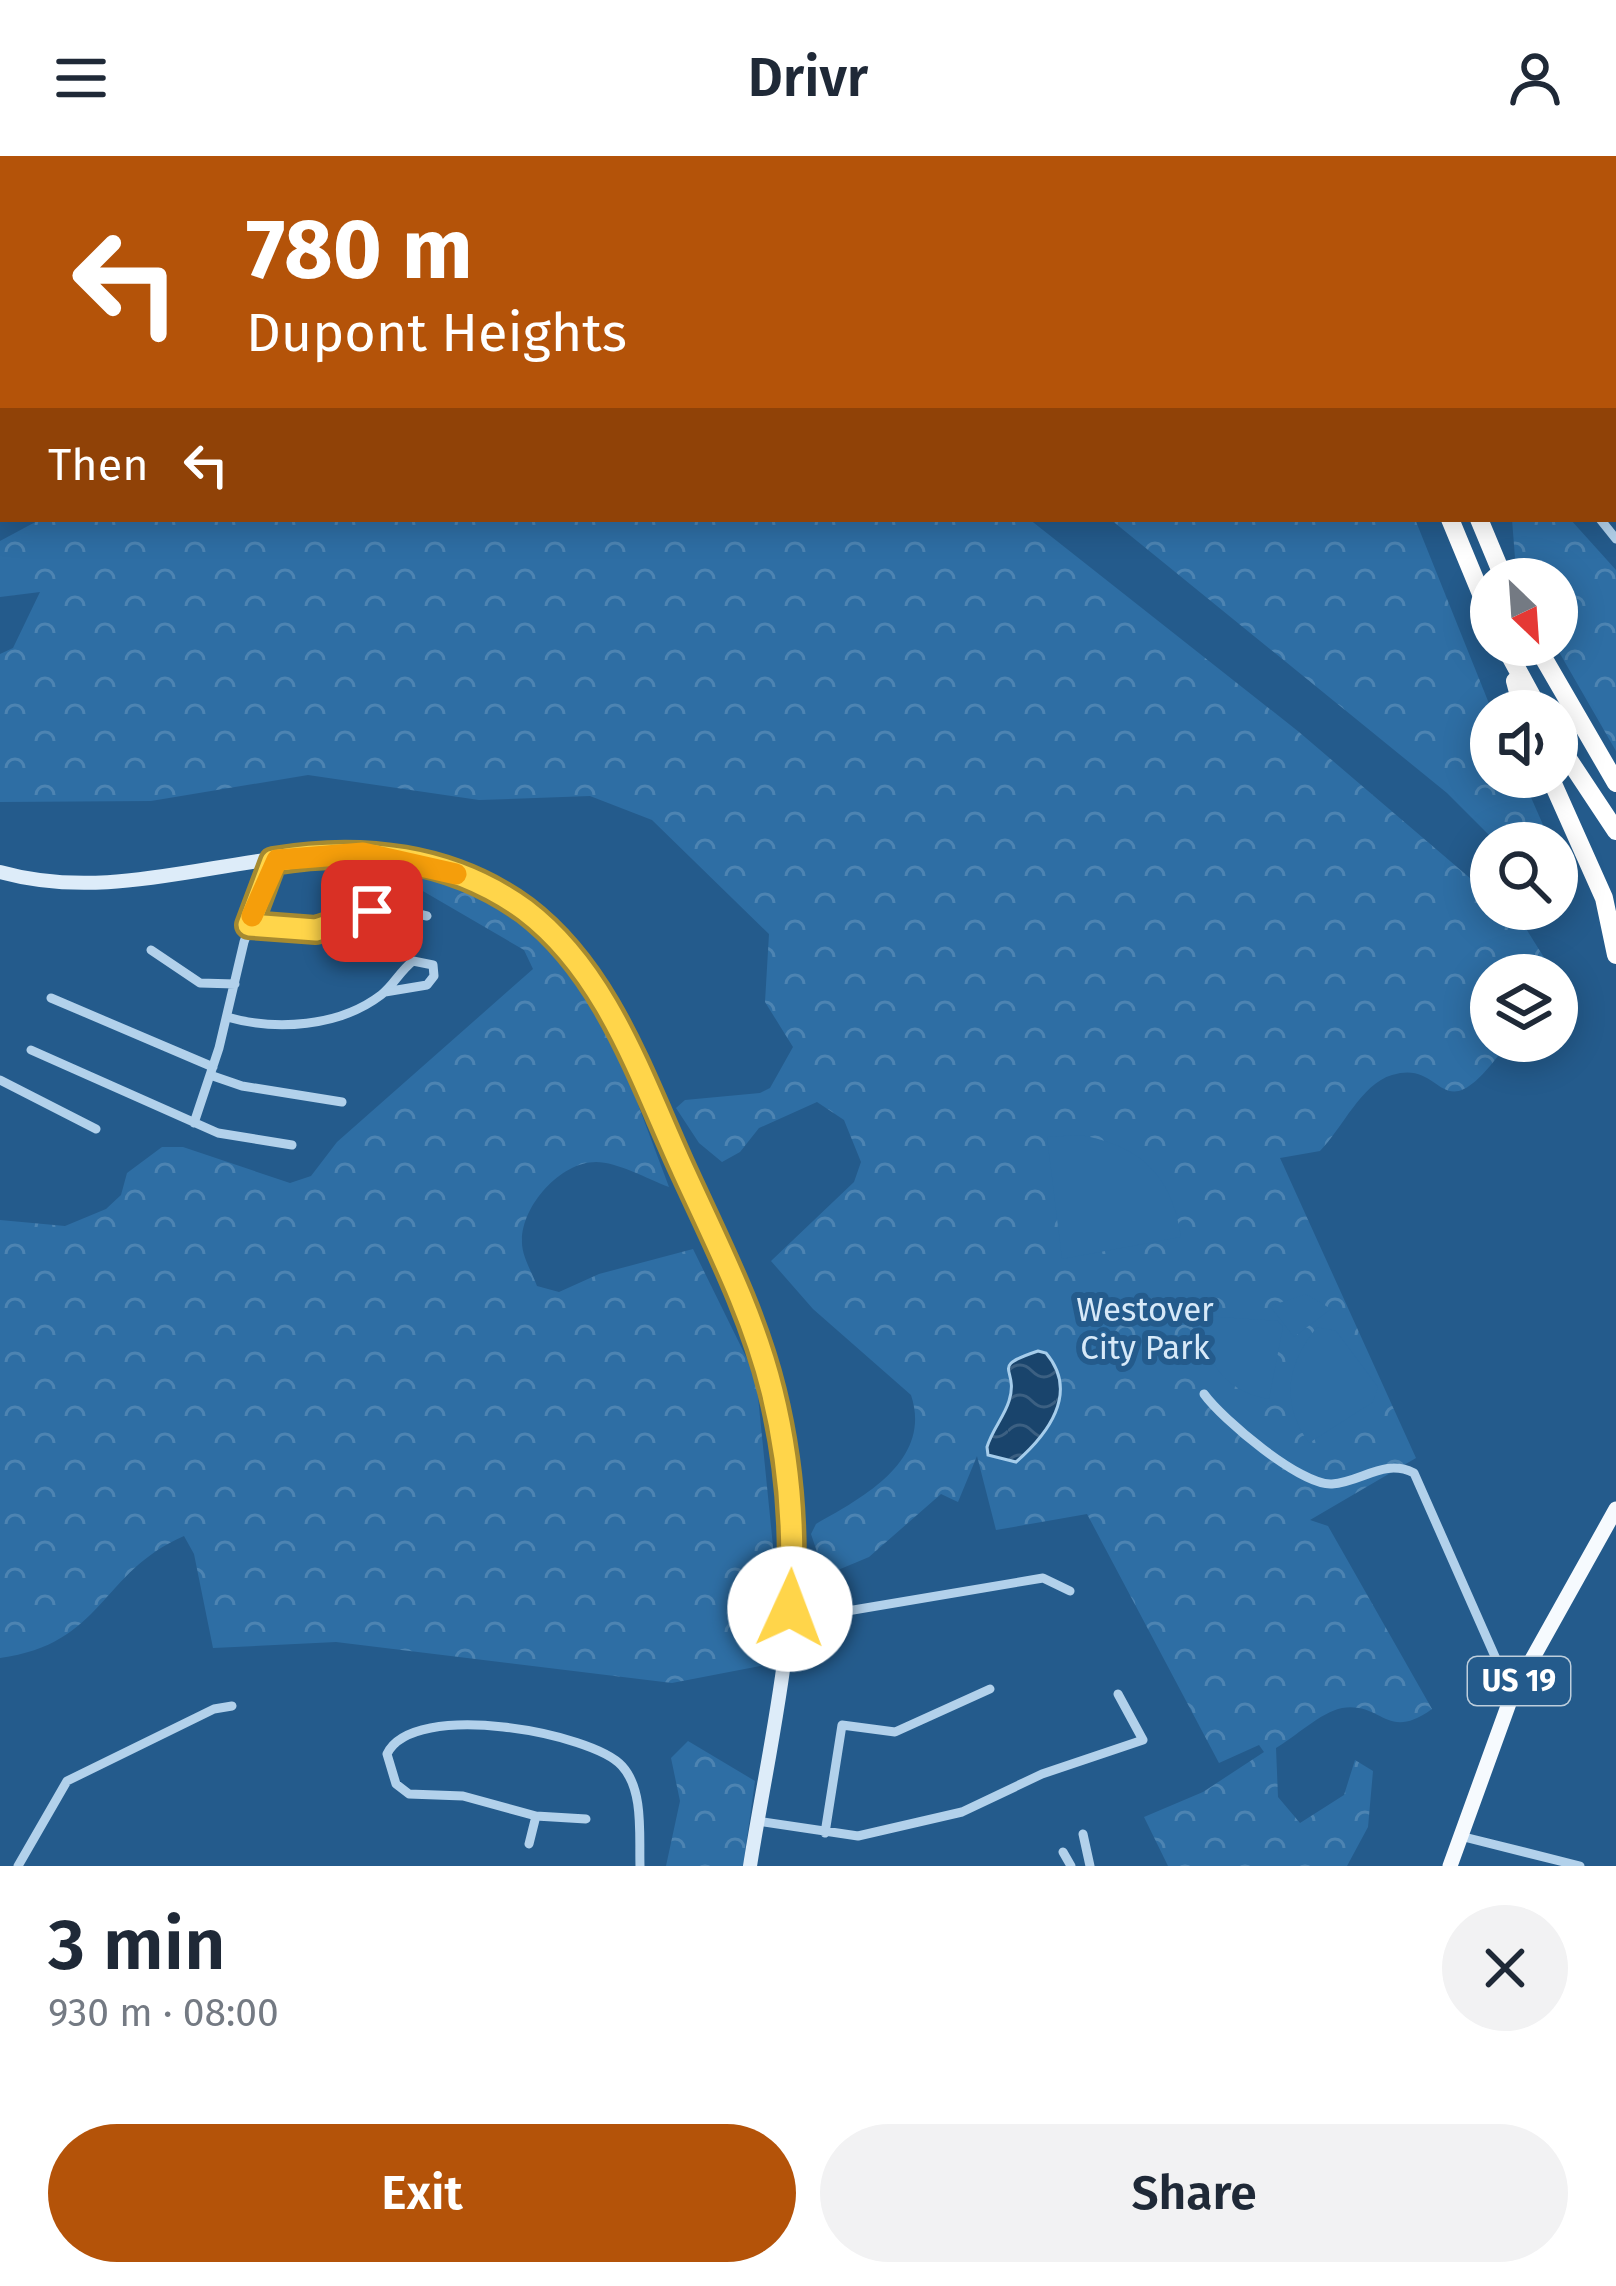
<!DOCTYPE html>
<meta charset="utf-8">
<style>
body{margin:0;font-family:"Fira Sans",sans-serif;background:#f2f2f3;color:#1f2937;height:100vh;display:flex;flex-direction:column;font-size:45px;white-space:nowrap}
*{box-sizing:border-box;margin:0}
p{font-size:39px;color:#747a83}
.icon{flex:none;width:66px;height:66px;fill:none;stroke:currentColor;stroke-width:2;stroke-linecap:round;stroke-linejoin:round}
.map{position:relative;height:1710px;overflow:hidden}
.drawer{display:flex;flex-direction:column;background:#fff;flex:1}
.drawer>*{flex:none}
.top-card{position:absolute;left:0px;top:0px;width:1617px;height:366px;box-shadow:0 6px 30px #0003;background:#b45309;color:#fff;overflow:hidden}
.needle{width:78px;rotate:155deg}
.fabs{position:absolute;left:1470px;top:402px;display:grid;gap:24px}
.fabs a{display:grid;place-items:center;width:108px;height:108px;border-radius:50%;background:#fff;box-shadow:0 6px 30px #0003;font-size:60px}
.pin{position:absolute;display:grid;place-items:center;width:102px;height:102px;color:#fff;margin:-51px;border-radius:24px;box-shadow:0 6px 18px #0006}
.me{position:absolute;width:132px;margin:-66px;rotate:2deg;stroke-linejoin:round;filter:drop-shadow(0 0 9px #0008)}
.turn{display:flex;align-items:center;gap:42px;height:252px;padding:0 48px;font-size:54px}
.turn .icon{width:156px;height:156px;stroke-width:2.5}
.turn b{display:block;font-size:84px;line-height:102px}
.then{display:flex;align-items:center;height:114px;padding:0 48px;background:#0003;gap:24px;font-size:45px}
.round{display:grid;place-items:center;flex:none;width:126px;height:126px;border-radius:63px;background:#f2f2f3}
.headline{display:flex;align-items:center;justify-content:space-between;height:204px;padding:0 48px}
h1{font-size:72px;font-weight:600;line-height:90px}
.action{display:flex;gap:24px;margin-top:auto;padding:24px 48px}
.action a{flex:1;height:138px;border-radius:72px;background:#b45309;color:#fff;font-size:48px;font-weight:600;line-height:138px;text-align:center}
.action a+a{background:#f2f2f3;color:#1f2937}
header{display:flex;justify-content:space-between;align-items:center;height:156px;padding:0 48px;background:#fff;font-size:54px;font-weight:600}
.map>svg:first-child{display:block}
</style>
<header><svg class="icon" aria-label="menu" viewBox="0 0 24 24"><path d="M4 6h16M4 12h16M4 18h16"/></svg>Drivr<svg class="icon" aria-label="person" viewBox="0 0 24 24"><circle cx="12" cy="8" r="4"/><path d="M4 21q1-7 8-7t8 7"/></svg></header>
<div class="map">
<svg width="1616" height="1710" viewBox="0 0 1616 1710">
<defs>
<pattern id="forest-crowns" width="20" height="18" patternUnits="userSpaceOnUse" patternTransform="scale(3)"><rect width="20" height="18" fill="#2e6ea4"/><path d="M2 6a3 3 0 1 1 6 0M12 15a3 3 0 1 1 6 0" fill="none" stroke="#4d84b2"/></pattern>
<pattern id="water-waves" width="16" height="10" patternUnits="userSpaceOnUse" patternTransform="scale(3)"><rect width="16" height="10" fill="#19446c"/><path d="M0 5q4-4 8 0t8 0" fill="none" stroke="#3c6082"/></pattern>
</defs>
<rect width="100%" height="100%" fill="#245b8c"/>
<path fill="url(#forest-crowns)" d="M717,0H1340L1341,3H711Z
M41,363H1029L1299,576L1491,740V753H1506L1523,768L1555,819H1491V885H1509C1438,986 1448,901 1392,919C1361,928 1342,973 1320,995L1280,1002L1416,1302L1310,1364L1328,1370L1432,1553C1386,1586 1383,1546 1342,1552C1321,1556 1295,1581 1276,1592L1278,1641L1300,1667L1344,1639L1355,1604L1373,1615L1368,1671L1347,1710H1168L1144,1661L1203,1636L1264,1596L1259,1589L1219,1607L1087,1358L996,1374L977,1300L958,1346L941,1338L869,1401L838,1414L821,1408L811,1378L816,1368C862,1342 933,1305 911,1239L813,1153L771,1105L854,1026L861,1006L844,964L817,946L759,972L740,996L722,1006L699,987L676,952L685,944L760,937L770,932L793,891L765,846L769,778L652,664L590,640L479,644L308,619L151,645L0,646V498L13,492L40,436L0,441V385Z
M1110,363H1415L1492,555L1491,621H1522L1551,687H1497L1447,637Z
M1512,363H1570L1616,414V595L1555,489L1557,423H1520L1516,415Z
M350,712L433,716L551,784L616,890L669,1031C648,1023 617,1006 596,1006C560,1006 522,1050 522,1084C521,1099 532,1116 537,1130L559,1136L599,1118L693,1093L756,1221L779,1450L765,1509L672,1527L336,1486L213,1492L194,1398L184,1380C100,1416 104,1488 0,1502V1064L65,1070L106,1053L121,1039L127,1017L162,991H183L290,1027L311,1020L337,986L533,813L524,794L397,720L348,722Z
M688,1585L755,1625L743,1710H666L680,1645L671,1602Z"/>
<path fill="#2e6ea4" d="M1080,979C1141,990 1172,1019 1181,1081L1062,1103L1047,981Z
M1306,1138L1331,1153L1294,1181L1270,1150Z
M1204,1160L1278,1165L1283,1171L1269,1243C1227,1237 1199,1203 1204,1160Z
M1317,1171L1336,1175L1378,1231L1373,1246L1309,1287C1280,1246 1287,1208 1317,1171Z"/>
<path fill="url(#water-waves)" stroke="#a6cdeb" stroke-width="3" d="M1038,1195L1046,1197C1080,1237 1047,1279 1016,1306L988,1299L987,1291C992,1274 1004,1261 1009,1245C1020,1211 987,1212 1038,1195Z"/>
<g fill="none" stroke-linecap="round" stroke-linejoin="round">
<path stroke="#b2d1eb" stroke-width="9" d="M246,0V3
M1596,3L1598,0
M1600,363L1616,383
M249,769L316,774L385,750L427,760
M151,794L200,827L235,828
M51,842L213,911
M227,861C276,875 339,871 381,839C393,830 400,815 413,805L433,809L434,820L427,829L385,836
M31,894L218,977L292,989
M210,919L242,930L342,946
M0,924L96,973
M194,967L219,892L244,786L273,705
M1204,1238C1222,1263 1301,1330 1332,1328C1362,1326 1384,1302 1414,1317L1512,1539
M788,1465L1043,1422L1070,1435
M586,1663L536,1660L463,1640L409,1638L396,1628L387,1598C413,1543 593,1577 622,1610C644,1634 639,1679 640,1710
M757,1665L858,1680L962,1656L1042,1618L1143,1584L1118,1538
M825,1677L842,1569L895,1576L990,1533
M1083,1678L1090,1710
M1460,1680L1580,1710
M529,1688L536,1660
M1063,1696L1071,1710
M18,1710L67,1625L214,1553L232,1550"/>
<path stroke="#ddecf9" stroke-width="14" d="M0,716C138,755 275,674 412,704C472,717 525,749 566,794C611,843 634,908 661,968C717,1090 778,1206 790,1342C801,1465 769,1589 750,1710"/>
<path stroke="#f6fafe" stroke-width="15" d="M1450,1710L1512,1539L1616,1353"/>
<path stroke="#fff" stroke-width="18" d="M1366,0L1367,3
M1396,0V3
M1450,363L1491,462
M1479,363L1504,423
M1504,489L1540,555
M1536,489L1616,627
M1515,525L1523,555
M1557,586L1616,675
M1550,621L1604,742L1616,799"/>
</g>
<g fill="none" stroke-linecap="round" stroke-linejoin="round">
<defs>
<path id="route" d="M372,755L316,774L249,769L273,705C361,690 451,700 525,754C608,817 642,925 684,1016C717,1088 753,1158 772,1235C790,1307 795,1379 790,1453"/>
</defs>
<use href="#route" stroke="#a68a30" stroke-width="30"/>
<use href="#route" stroke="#ffd54a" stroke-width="21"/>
<path stroke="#f59e0b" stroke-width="21" d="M252,760L277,704L363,697L456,718"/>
</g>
<g text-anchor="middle" stroke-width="12" stroke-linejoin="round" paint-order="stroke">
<rect fill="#245b8c" stroke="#bdcedc" stroke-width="3" x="1468" y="1501" width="102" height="48" rx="9"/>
<g font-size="30" font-weight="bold" fill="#fff">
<text x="1519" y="1535">US 19</text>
</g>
<g font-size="33" fill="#d7e9f8" stroke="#245b8c">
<text x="1145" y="1165">Westover<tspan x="1145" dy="38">City Park</tspan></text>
</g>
</g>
</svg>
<div class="fabs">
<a><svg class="needle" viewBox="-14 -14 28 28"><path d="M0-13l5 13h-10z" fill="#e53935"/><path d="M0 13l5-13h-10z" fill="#747a83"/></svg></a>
<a><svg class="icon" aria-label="sound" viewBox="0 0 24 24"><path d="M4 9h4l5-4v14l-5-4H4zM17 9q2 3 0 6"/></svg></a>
<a><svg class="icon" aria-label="search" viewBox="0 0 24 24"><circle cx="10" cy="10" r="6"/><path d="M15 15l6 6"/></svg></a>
<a><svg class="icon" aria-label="layers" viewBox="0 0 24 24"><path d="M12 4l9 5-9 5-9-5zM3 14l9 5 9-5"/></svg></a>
</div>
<div class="pin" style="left:372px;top:755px;background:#d93025"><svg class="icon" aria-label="arrive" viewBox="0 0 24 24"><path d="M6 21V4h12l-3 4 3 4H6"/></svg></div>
<svg class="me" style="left:790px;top:1453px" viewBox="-20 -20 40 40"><circle r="19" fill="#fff"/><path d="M0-13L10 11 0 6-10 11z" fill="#ffd54a"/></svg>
<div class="top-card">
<div class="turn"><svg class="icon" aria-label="left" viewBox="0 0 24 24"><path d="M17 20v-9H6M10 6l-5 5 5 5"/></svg><div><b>780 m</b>Dupont Heights</div></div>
<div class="then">Then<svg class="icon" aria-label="left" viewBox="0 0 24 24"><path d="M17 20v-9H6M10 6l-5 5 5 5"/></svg></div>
</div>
</div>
<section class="drawer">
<div class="headline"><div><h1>3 min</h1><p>930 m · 08:00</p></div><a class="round"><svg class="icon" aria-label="close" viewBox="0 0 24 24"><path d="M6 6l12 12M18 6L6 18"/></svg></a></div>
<div class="action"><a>Exit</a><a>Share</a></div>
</section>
